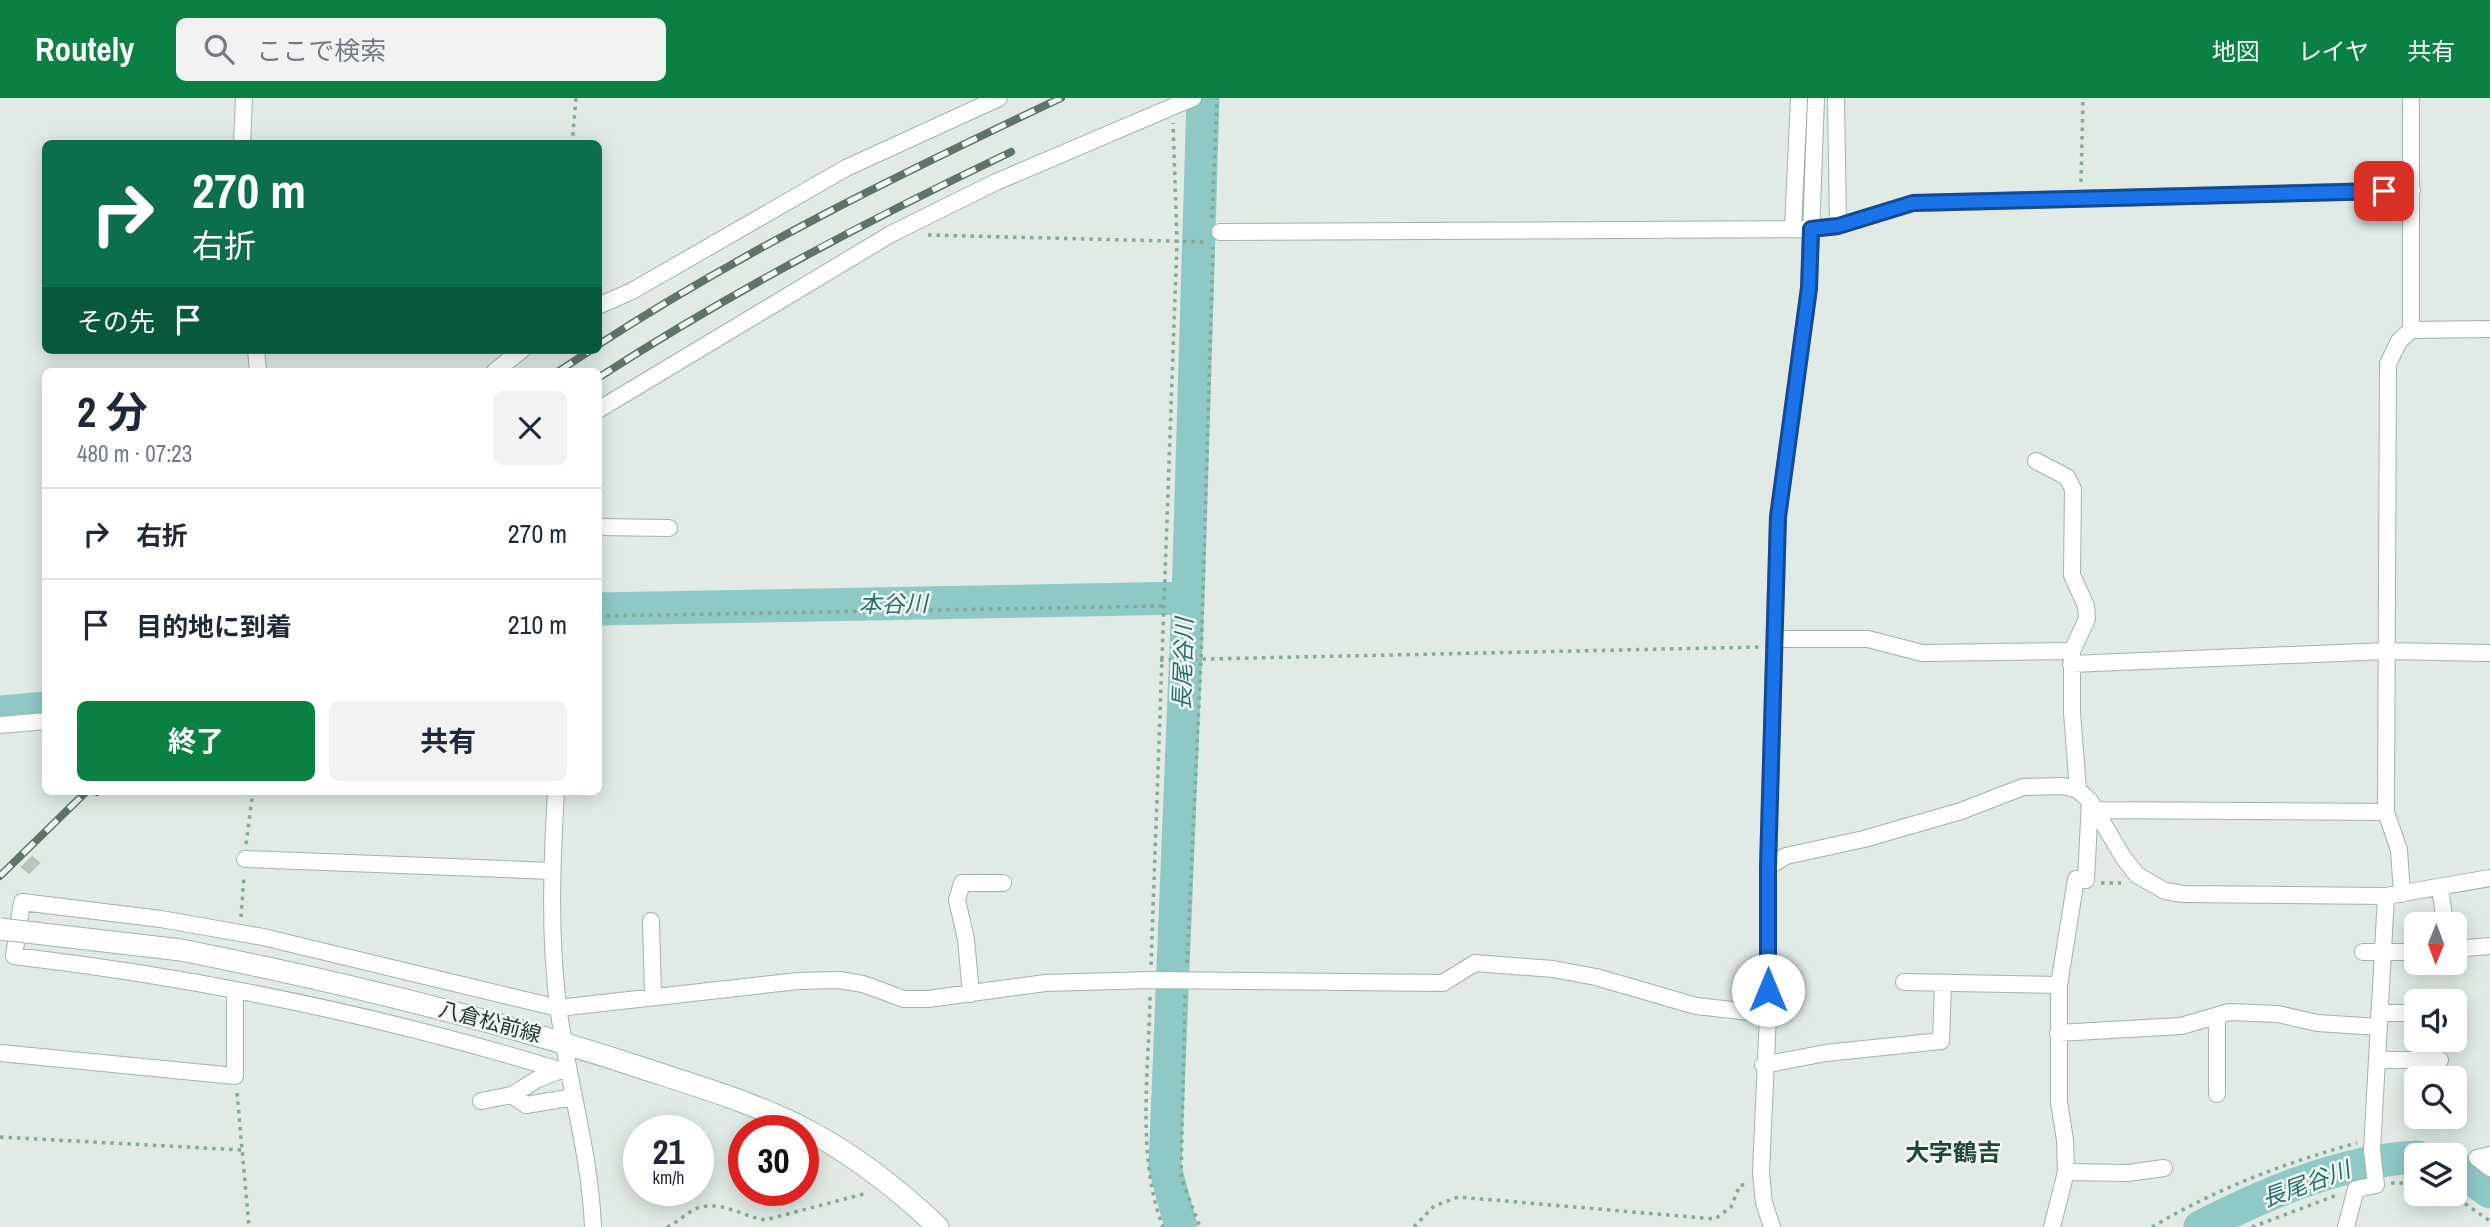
<!DOCTYPE html>
<html lang="ja">
<meta charset="utf-8">
<style>
body{margin:0;font-family:"Archivo Narrow","Noto Sans JP",sans-serif;background:#f2f2f3;color:#1f2937;height:100vh;display:flex;flex-direction:column;font-size:26px;white-space:nowrap}
*{box-sizing:border-box;margin:0}
p{font-size:23px;color:#747a83}
.icon{flex:none;width:38px;height:38px;fill:none;stroke:currentColor;stroke-width:2;stroke-linecap:round;stroke-linejoin:round}
.map{position:relative;flex:1;overflow:hidden}
.details{position:absolute;left:42px;top:270px;width:560px;height:427px;display:flex;flex-direction:column;background:#fff;border-radius:10px;box-shadow:0 4px 18px #0003}
.details>*{flex:none}
.hud{position:absolute;left:42px;top:42px;width:560px;height:214px;border-radius:10px;box-shadow:0 4px 18px #0003;background:#0b6e4f;color:#fff;overflow:hidden}
.needle{width:46px;rotate:181deg}
.controls{position:absolute;left:2404px;top:814px;display:grid;gap:14px}
.controls a{display:grid;place-items:center;width:63px;height:63px;border-radius:10px;background:#fff;box-shadow:0 4px 18px #0003;font-size:35px}
.speed{position:absolute;left:623px;top:1017px;display:flex;gap:14px;font-size:35px;font-weight:700;text-align:center}
.speed>*{display:grid;place-content:center;width:91px;height:91px;border-radius:50%;background:#fff;box-shadow:0 4px 18px #0003;line-height:1}
.speed small{font-size:18px;font-weight:400}
.speed .limit{border:10px solid #d22;background:#fff;color:#111}
.pin{position:absolute;display:grid;place-items:center;width:60px;height:60px;color:#fff;margin:-30px;border-radius:14px;box-shadow:0 4px 10px #0006}
.me{position:absolute;width:77px;margin:-38px;rotate:0deg;stroke-linejoin:round;filter:drop-shadow(0 0 5px #0008)}
.turn{display:flex;align-items:center;gap:24px;height:147px;padding:0 35px;font-size:32px}
.turn .icon{width:91px;height:91px;stroke-width:2.5}
.turn b{display:block;font-size:49px;line-height:60px}
.then{display:flex;align-items:center;height:66px;padding:0 35px;background:#0003;gap:14px;font-size:26px}
.round{display:grid;place-items:center;flex:none;width:74px;height:74px;border-radius:10px;background:#f2f2f3}
.headline{display:flex;align-items:center;justify-content:space-between;height:119px;padding:0 35px}
h1{font-size:42px;font-weight:700;line-height:52px}
.cta{display:flex;gap:14px;margin-top:auto;padding:14px 35px}
.cta a{flex:1;height:80px;border-radius:10px;background:#0b8043;color:#fff;font-size:28px;font-weight:700;line-height:80px;text-align:center}
.cta a+a{background:#f2f2f3;color:#1f2937}
ul{padding:0;list-style:none}
li{display:flex;align-items:center;gap:21px;height:91px;padding:0 35px;border-top:2px solid #e0e1e3}
li div{flex:1}
li b{display:block;font-size:26px}
li em{font-style:normal}
header{display:flex;align-items:center;gap:42px;box-sizing:border-box;height:98px;padding:0 35px;background:#0b8043;color:#fff}
header strong{font-size:33px}
nav{display:flex;gap:38px;margin-inline-start:auto;font-size:24px}
.search{width:490px;height:63px;background:#f2f2f3;display:flex;align-items:center;gap:18px;box-sizing:border-box;padding:0 24px;border-radius:10px;color:#747a83;font-size:26px}
.map>svg:first-child{display:block}
</style>
<header>
<strong>Routely</strong>
<div class="search"><svg class="icon" aria-label="search" viewBox="0 0 24 24"><circle cx="10" cy="10" r="6"/><path d="M15 15l6 6"/></svg>ここで検索</div>
<nav><a>地図</a><a>レイヤ</a><a>共有</a></nav>
</header>
<div class="map">
<svg width="2490" height="1129" viewBox="0 0 2490 1129">
<rect width="100%" height="100%" fill="#e1eae4"/>
<g fill="none" stroke-linecap="round" stroke-linejoin="round">
<path stroke="#8fc9c6" stroke-width="33" d="M598,511L1188,500
M0,614L46,610
M2455,1069L2490,1094
M1181,1129L1165,1069L1188,500L1203,0
M2200,1129C2267,1095 2340,1063 2417,1059"/>
</g>
<path fill="#bac7c0" stroke="#b4c3ba" stroke-width="2" d="M32,759L39,765L29,775L22,769Z"/>
<g fill="none" stroke-linecap="round" stroke-linejoin="round">
<defs>
<path id="street" d="M1836,0L1838,128
M242,46L244,0
M1793,131L1799,0
M1220,134L1811,131L1838,128L1913,105L2412,92
M598,208L632,193L846,70L999,0
M2411,232V0
M256,252L258,273
M495,273L522,252
M598,312L891,136L996,84L1193,0
M2036,363L2067,379L2073,391L2072,477L2086,508L2087,521L2072,553V614L2078,692
M598,429L669,430
M1775,541H1868L1922,555L2072,553
M2071,566L2387,553L2490,555
M0,627L46,623
M556,693C552,765 549,835 558,907C567,982 590,1053 593,1129
M2096,712L2386,714
M245,761L552,773
M1768,769L1786,758L1864,741L1961,713L2023,689L2063,688L2078,692L2090,703L2123,759L2137,777L2165,793L2183,796L2386,798L2490,780
M2440,789L2445,826
M2402,796L2399,752L2386,714L2388,266L2399,243L2411,232L2490,231
M651,823L653,898
M2455,851L2490,848
M2363,854H2417
M1904,884L2059,887
M971,896L966,841L957,802L962,785H1003
M2379,915H2417
M2058,935L2181,928L2229,914L2278,916L2317,925L2379,929
M0,955L235,978V892
M2377,962H2440
M1763,967L1826,955L1941,943L1943,886
M569,975C388,919 202,880 14,858L22,804L161,821L263,839L558,910L798,883L839,882L863,886L904,901H928L1045,885L1151,882L1443,885L1475,865L1553,871L1596,879L1696,908L1768,916
M2217,996V918
M512,997L536,982L561,972
M481,1003L512,997L526,1007L574,999
M2490,1057L2477,1060L2490,1070
M2066,1074L2128,1075L2164,1070
M1772,1129L1764,1105L1761,1075L1768,916V769L1778,419L1809,190L1816,0
M2052,1129L2066,1074L2065,1042L2059,1004V887L2076,781L2086,782L2090,703
M2346,1129L2356,1091L2376,1087L2372,1052L2386,798"/>
<path id="secondary" d="M181,852C337,883 491,920 642,970C694,987 748,1003 797,1027C848,1052 897,1090 938,1129"/>
</defs>
<use href="#street" stroke="#a4b1aa" stroke-width="18"/>
<use href="#secondary" stroke="#a1b4aa" stroke-width="23"/>
<path stroke="#85aa97" stroke-width="3.5" stroke-dasharray="3.5 5" stroke-linecap="butt" d="M572,46L576,0
M2081,84L2083,0
M1212,120L1217,0
M928,137L1207,144
M598,518L1162,508
M1160,562L1759,549
M246,746L253,693
M2101,785H2121
M241,819L244,778
M1187,865L1201,562L1213,149
M1151,867L1177,143L1173,25
M1185,897L1181,1080L1200,1129
M1150,899C1149,973 1136,1060 1163,1129
M237,995L249,1129
M0,1039L242,1052
M2455,1075L2463,1066
M2391,1085H2417
M2451,1096L2490,1123
M667,1129C677,1125 685,1116 695,1111C720,1101 741,1118 765,1122L867,1095
M1414,1129L1434,1108L1458,1099L1715,1121L1731,1109L1740,1087H1746
M2152,1129C2218,1090 2284,1065 2357,1045
M2252,1129L2337,1097"/>
<use href="#street" stroke="#fff" stroke-width="16"/>
<use href="#secondary" stroke="#fff" stroke-width="21"/>
<defs>
<path id="rail" d="M598,247C746,151 902,75 1061,0
M559,273L591,252
M598,280C731,194 868,122 1011,54
M97,694L98,693
M0,778L87,693"/>
</defs>
<use href="#rail" stroke="#5e7469" stroke-width="8"/>
<use href="#rail" stroke="#f1f7f3" stroke-width="5" stroke-dasharray="16" stroke-linecap="butt"/>
<defs>
<path id="secondary-bridge" d="M0,831L181,852"/>
</defs>
<use href="#secondary-bridge" stroke="#a1b4aa" stroke-width="23" stroke-linecap="butt"/>
<use href="#secondary-bridge" stroke="#fff" stroke-width="21"/>
</g>
<g fill="none" stroke-linecap="round" stroke-linejoin="round">
<defs>
<path id="route" d="M1768,892V769L1778,419L1809,190L1811,131L1838,128L1913,105L2384,93"/>
</defs>
<use href="#route" stroke="#114b97" stroke-width="18"/>
<use href="#route" stroke="#1a73e8" stroke-width="12"/>
</g>
<g text-anchor="middle" stroke-width="5" stroke-linejoin="round" paint-order="stroke">
<g font-size="21" fill="#23392e" stroke="#f1f7f3">
<text transform="translate(490 924) rotate(15)" y="7">八倉松前線</text>
</g>
<g font-size="23" font-style="italic" fill="#246e6b" stroke="#f1f7f3">
<text transform="translate(893 506) rotate(-1)" y="8">本谷川</text>
<text transform="translate(1183 566) rotate(-88)" y="8">長尾谷川</text>
<text transform="translate(2306 1086) rotate(-20)" y="8">長尾谷川</text>
</g>
<g font-size="24" font-weight="bold" fill="#224837" stroke="#f1f7f3">
<text x="1953" y="1063">大字鶴吉</text>
</g>
</g>
</svg>
<div class="controls">
<a><svg class="needle" viewBox="-14 -14 28 28"><path d="M0-13l5 13h-10z" fill="#e53935"/><path d="M0 13l5-13h-10z" fill="#747a83"/></svg></a>
<a><svg class="icon" aria-label="sound" viewBox="0 0 24 24"><path d="M4 9h4l5-4v14l-5-4H4zM17 9q2 3 0 6"/></svg></a>
<a><svg class="icon" aria-label="search" viewBox="0 0 24 24"><circle cx="10" cy="10" r="6"/><path d="M15 15l6 6"/></svg></a>
<a><svg class="icon" aria-label="layers" viewBox="0 0 24 24"><path d="M12 4l9 5-9 5-9-5zM3 14l9 5 9-5"/></svg></a>
</div>
<div class="speed"><div>21<small>km/h</small></div><div class="limit">30</div></div>
<div class="pin" style="left:2384px;top:93px;background:#d93025"><svg class="icon" aria-label="arrive" viewBox="0 0 24 24"><path d="M6 21V4h12l-3 4 3 4H6"/></svg></div>
<svg class="me" style="left:1768px;top:892px" viewBox="-20 -20 40 40"><circle r="19" fill="#fff"/><path d="M0-13L10 11 0 6-10 11z" fill="#1a73e8"/></svg>
<div class="hud">
<div class="turn"><svg class="icon" aria-label="right" viewBox="0 0 24 24"><path d="M7 20v-9h11M14 6l5 5-5 5"/></svg><div><b>270 m</b>右折</div></div>
<div class="then">その先<svg class="icon" aria-label="arrive" viewBox="0 0 24 24"><path d="M6 21V4h12l-3 4 3 4H6"/></svg></div>
</div>
<section class="details">
<div class="headline"><div><h1>2 分</h1><p>480 m · 07:23</p></div><a class="round"><svg class="icon" aria-label="close" viewBox="0 0 24 24"><path d="M6 6l12 12M18 6L6 18"/></svg></a></div>
<ul>
<li><svg class="icon" aria-label="right" viewBox="0 0 24 24"><path d="M7 20v-9h11M14 6l5 5-5 5"/></svg><div><b>右折</b></div><em>270 m</em></li>
<li><svg class="icon" aria-label="arrive" viewBox="0 0 24 24"><path d="M6 21V4h12l-3 4 3 4H6"/></svg><div><b>目的地に到着</b></div><em>210 m</em></li>
</ul>
<div class="cta"><a>終了</a><a>共有</a></div>
</section>
</div>
